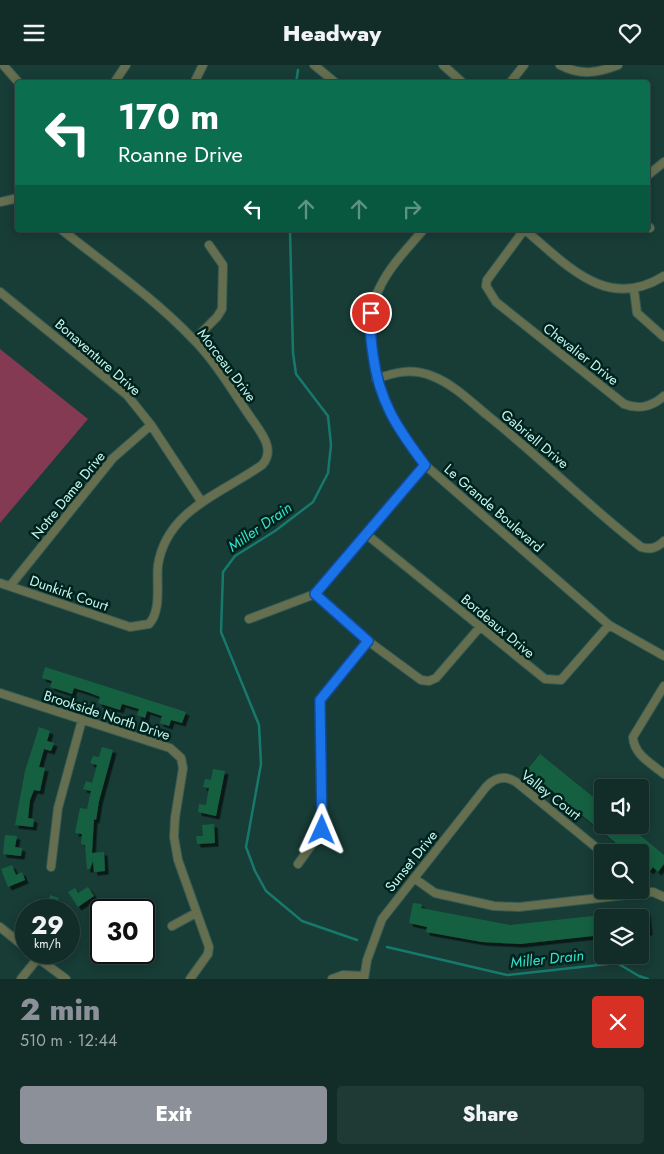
<!DOCTYPE html>
<meta charset="utf-8">
<style>
body{margin:0;font-family:Jost,sans-serif;background:#1f3934;color:#f1f3f6;height:100vh;display:flex;flex-direction:column;font-size:19px;white-space:nowrap}
*{box-sizing:border-box;margin:0}
p{font-size:16px;color:#9ca8a8}
.icon{flex:none;width:28px;height:28px;fill:none;stroke:currentColor;stroke-width:2;stroke-linecap:round;stroke-linejoin:round}
.map{position:relative;height:914px;overflow:hidden}
.details{display:flex;flex-direction:column;background:#122d28;flex:1}
.details>*{flex:none}
.hud{position:absolute;left:15px;top:15px;width:635px;height:152px;border-radius:5px;box-shadow:0 2px 12px #0003,0 0 0 1px #314945;background:#0b6e4f;color:#fff;overflow:hidden}
.controls{position:absolute;left:594px;top:714px;display:grid;gap:10px}
.controls a{display:grid;place-items:center;width:55px;height:55px;border-radius:5px;background:#122d28;box-shadow:0 2px 12px #0003,0 0 0 1px #314945;font-size:25px}
.speed{position:absolute;left:15px;top:834px;display:flex;gap:10px;font-size:25px;font-weight:700;text-align:center}
.speed>*{display:grid;place-content:center;width:65px;height:65px;border-radius:50%;background:#122d28;box-shadow:0 2px 12px #0003,0 0 0 1px #314945;line-height:1}
.speed small{font-size:12px;font-weight:400}
.speed .limit{border:2px solid #111;border-radius:8px;background:#fff;color:#111}
.pin{position:absolute;display:grid;place-items:center;width:42px;height:42px;color:#fff;margin:-21px;border:2px solid #fff;border-radius:50%;box-shadow:0 1px 5px #0007}
.me{position:absolute;width:55px;margin:-28px;rotate:1deg;stroke-linejoin:round;filter:drop-shadow(0 0 4px #0008)}
.turn{display:flex;align-items:center;gap:18px;height:105px;padding:0 20px;font-size:22px}
.turn .icon{width:65px;height:65px;stroke-width:2.5}
.turn b{display:block;font-size:35px;line-height:42px}
.lanes{display:flex;align-items:center;height:48px;padding:0 20px;background:#0003;justify-content:center;gap:25px;direction:ltr}
.lanes .off{opacity:.35}
.round{display:grid;place-items:center;flex:none;width:52px;height:52px;border-radius:5px;background:#1f3934}
.overview{display:flex;align-items:center;justify-content:space-between;height:85px;padding:0 20px}
h1{font-size:30px;font-weight:800;line-height:38px;color:#8c9099}
.action{display:flex;gap:10px;margin-top:auto;padding:10px 20px}
.action a{flex:1;height:58px;border-radius:5px;background:#8c9099;color:#fff;font-size:20px;font-weight:800;line-height:58px;text-align:center}
.action a+a{background:#1f3934;color:#f1f3f6}
header{display:flex;justify-content:space-between;align-items:center;height:65px;padding:0 20px;background:#122d28;font-size:22px;font-weight:800}
.map>svg:first-child{display:block}
</style>
<header><svg class="icon" aria-label="menu" viewBox="0 0 24 24"><path d="M4 6h16M4 12h16M4 18h16"/></svg>Headway<svg class="icon" aria-label="heart" viewBox="0 0 24 24"><path d="M12 20l-8-8c-3-5 5-10 8-4 3-6 11-1 8 4z"/></svg></header>
<div class="map">
<svg width="664" height="914" viewBox="0 0 664 914">
<defs>
<filter id="shadow"><feDropShadow dx="3.5" dy="3.5" stdDeviation="0" flood-color="#0009"/></filter>
</defs>
<rect width="100%" height="100%" fill="#183c36"/>
<path fill="#833a52" d="M0,284L88,354L0,458Z"/>
<g fill="none" stroke-linecap="round" stroke-linejoin="round">
<path stroke="#17796c" stroke-width="2.5" d="M296,18L298,5
M290,165L293,288L296,309L328,351L331,380L328,408L313,437L275,466L235,491L223,507L221,567L259,660L261,699L246,782L255,806L266,826L302,856L357,875
M387,882L507,910L617,898L639,911L648,914"/>
</g>
<path fill="#186043" filter="url(#shadow)" d="M45,602L186,647L182,658L171,655L169,661L160,658L162,651L147,646L145,653L137,650L139,644L122,639L120,645L98,638L100,632L90,628L74,623L72,629L50,622L52,616L42,613Z
M39,662L50,666L47,676L54,678L51,686L44,684L39,702L45,703L40,726L34,725L30,735L28,753L34,754L33,762L15,760L25,706Z
M102,682L113,685L99,736L96,755L94,754L92,788L104,787L105,806L94,807L93,796L90,804H87L85,780L81,779L82,769L75,768L80,743L87,744L91,726L83,724L86,716L92,718L97,700L90,698L93,691L99,692Z
M540,689L602,739V760H628L664,790V799L658,807L653,802L650,806L643,800L646,796L640,792V788H628L527,705Z
M213,704L225,706L216,751L198,747L199,739L206,740L209,723L203,722L205,714L211,715Z
M214,759L215,778L197,779L196,771H203L202,760Z
M5,770L17,771L15,782L22,783L21,791L3,789Z
M12,800L16,810L22,807L25,815L8,822L1,804Z
M88,822L94,831L78,842L68,827L75,823L78,828Z
M50,830L59,833L54,845H35L38,834L48,837Z
M413,838L422,839L421,843L510,860L602,850V870L520,879L482,877L426,867L427,862L409,858Z
M647,846L649,867L640,868V847Z"/>
<g fill="none" stroke-linecap="round" stroke-linejoin="round">
<defs>
<path id="minor" d="M314,0L336,18
M443,0L463,18
M560,0C581,11 597,8 618,0
M4,1L19,18
M114,18L126,0
M194,18L203,0
M510,18L524,0
M648,110L664,97
M0,137L18,133
M648,161L650,163
M423,165C408,183 391,200 381,220C368,244 369,261 372,287C379,335 396,362 425,400L609,560L664,591
M524,165L487,215L486,221L496,237L624,339C639,345 651,342 664,331
M525,165C567,200 607,247 664,211
M634,225L637,248L664,272
M0,227L127,330L151,360L201,436
M194,275L217,252L222,244L223,200L209,180
M376,314C395,307 412,303 432,311C453,319 470,336 487,350C540,392 588,441 641,482C649,485 657,483 664,476
M366,469L545,614L561,615L609,560
M0,518L130,562L149,559C162,545 156,518 158,500C167,444 223,428 262,400C277,384 259,365 249,350C232,325 215,296 193,274C154,233 106,200 62,165
M10,521L113,393L151,360
M315,529L368,576L421,615L429,616L436,613L480,562
M249,554L315,529L425,400
M664,621L633,672C634,690 651,698 664,709
M0,628L170,683L181,693L183,703L175,753L174,772L178,795L209,882L208,889L190,914
M298,799L322,765L320,635L368,576
M51,802L58,743L82,655
M414,813L435,828L494,841L519,842L653,827L664,832
M172,861L196,848
M0,862L26,883
M31,888L66,914
M21,914L38,893
M332,914L343,910L364,911
M364,914L367,895L382,854L486,722C495,712 505,710 516,717L603,788"/>
</defs>
<use href="#minor" stroke="#345a53" stroke-width="10"/>
<use href="#minor" stroke="#656e4f" stroke-width="8"/>
</g>
<g fill="none" stroke-linecap="round" stroke-linejoin="round">
<defs>
<path id="route" d="M322,765L320,635L368,576L315,529L425,400C397,363 379,336 373,290C371,275 369,263 371,248"/>
</defs>
<use href="#route" stroke="#114b97" stroke-width="12"/>
<use href="#route" stroke="#1a73e8" stroke-width="9"/>
</g>
<g text-anchor="middle" stroke-width="5" stroke-linejoin="round" paint-order="stroke">
<g font-size="14" fill="#c4f7ed" stroke="#00221d">
<text transform="translate(581 289) rotate(38)" y="5">Chevalier Drive</text>
<text transform="translate(98 292) rotate(41)" y="5">Bonaventure Drive</text>
<text transform="translate(227 300) rotate(53)" y="5">Morceau Drive</text>
<text transform="translate(535 374) rotate(40)" y="5">Gabriell Drive</text>
<text transform="translate(68 430) rotate(-51)" y="5">Notre Dame Drive</text>
<text transform="translate(494 443) rotate(41)" y="5">Le Grande Boulevard</text>
<text transform="translate(69 528) rotate(19)" y="5">Dunkirk Court</text>
<text transform="translate(498 561) rotate(40)" y="5">Bordeaux Drive</text>
<text transform="translate(107 650) rotate(18)" y="5">Brookside North Drive</text>
<text transform="translate(551 730) rotate(38)" y="5">Valley Court</text>
<text transform="translate(411 796) rotate(-51)" y="5">Sunset Drive</text>
</g>
<g font-size="15" font-style="italic" fill="#35e4cc" stroke="#00221d">
<text transform="translate(260 462) rotate(-35)" y="5">Miller Drain</text>
<text transform="translate(547 894) rotate(-6)" y="5">Miller Drain</text>
</g>
</g>
</svg>
<div class="controls">
<a><svg class="icon" aria-label="sound" viewBox="0 0 24 24"><path d="M4 9h4l5-4v14l-5-4H4zM17 9q2 3 0 6"/></svg></a>
<a><svg class="icon" aria-label="search" viewBox="0 0 24 24"><circle cx="10" cy="10" r="6"/><path d="M15 15l6 6"/></svg></a>
<a><svg class="icon" aria-label="layers" viewBox="0 0 24 24"><path d="M12 4l9 5-9 5-9-5zM3 14l9 5 9-5"/></svg></a>
</div>
<div class="speed"><div>29<small>km/h</small></div><div class="limit">30</div></div>
<div class="pin" style="left:371px;top:248px;background:#d93025"><svg class="icon" aria-label="arrive" viewBox="0 0 24 24"><path d="M6 21V4h12l-3 4 3 4H6"/></svg></div>
<svg class="me" style="left:322px;top:765px" viewBox="-20 -20 40 40"><path d="M0-17L14 15 0 8-14 15z" fill="#1a73e8" stroke="#fff" stroke-width="4"/></svg>
<div class="hud">
<div class="turn"><svg class="icon" aria-label="left" viewBox="0 0 24 24"><path d="M17 20v-9H6M10 6l-5 5 5 5"/></svg><div><b>170 m</b>Roanne Drive</div></div>
<div class="lanes"><svg class="icon" aria-label="left" viewBox="0 0 24 24"><path d="M17 20v-9H6M10 6l-5 5 5 5"/></svg><svg class="icon off" aria-label="ahead" viewBox="0 0 24 24"><path d="M12 20V5M6 11l6-6 6 6"/></svg><svg class="icon off" aria-label="ahead" viewBox="0 0 24 24"><path d="M12 20V5M6 11l6-6 6 6"/></svg><svg class="icon off" aria-label="right" viewBox="0 0 24 24"><path d="M7 20v-9h11M14 6l5 5-5 5"/></svg></div>
</div>
</div>
<section class="details">
<div class="overview"><div><h1>2 min</h1><p>510 m · 12:44</p></div><a class="round" style="background:#d93025;color:#fff"><svg class="icon" aria-label="close" viewBox="0 0 24 24"><path d="M6 6l12 12M18 6L6 18"/></svg></a></div>
<div class="action"><a>Exit</a><a>Share</a></div>
</section>
